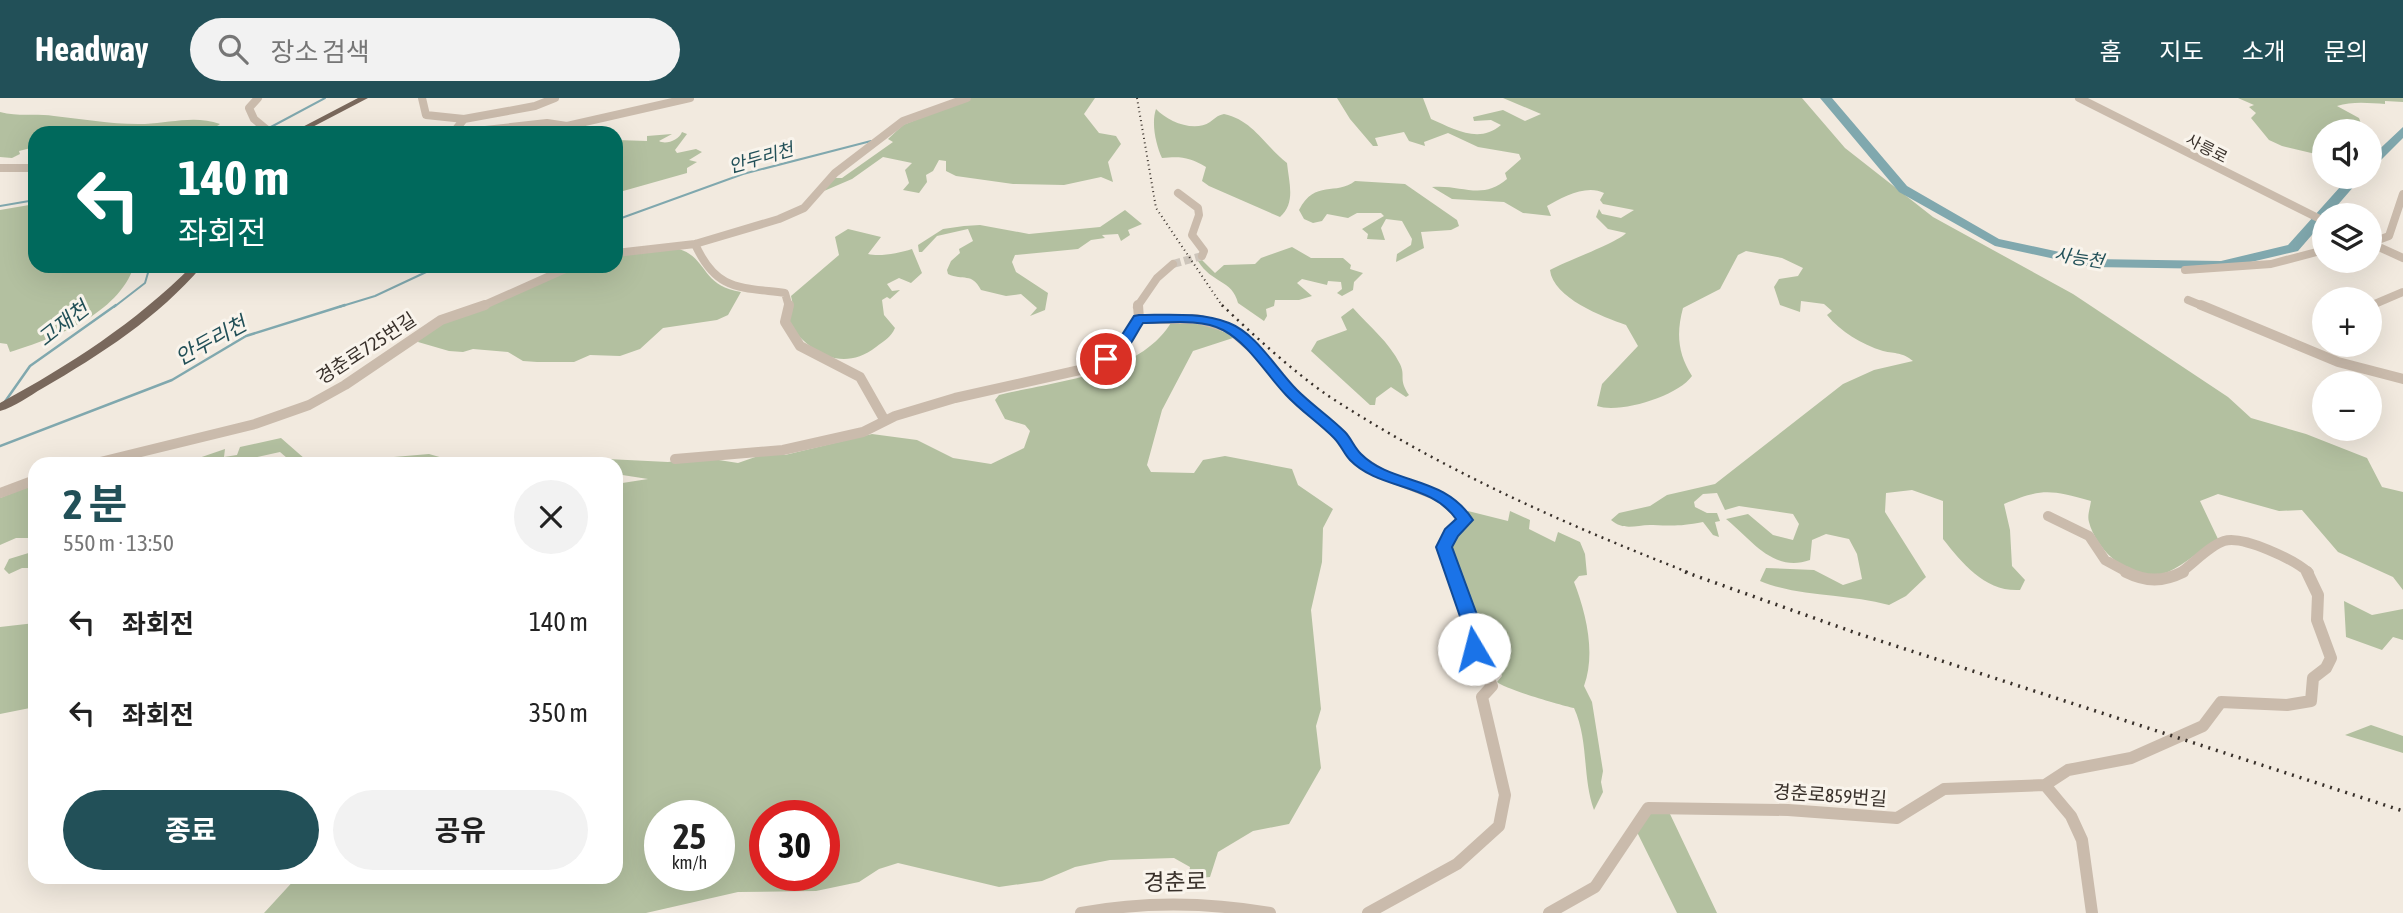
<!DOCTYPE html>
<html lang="ko">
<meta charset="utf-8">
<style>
body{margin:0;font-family:"Asap Condensed","Noto Sans KR",sans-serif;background:#f2f2f2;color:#222;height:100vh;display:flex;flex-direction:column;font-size:26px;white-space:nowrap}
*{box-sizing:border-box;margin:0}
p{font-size:23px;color:#767676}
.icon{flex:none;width:38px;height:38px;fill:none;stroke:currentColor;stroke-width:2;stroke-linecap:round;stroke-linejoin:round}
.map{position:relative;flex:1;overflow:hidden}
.details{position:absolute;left:28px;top:359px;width:595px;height:427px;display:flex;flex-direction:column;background:#fff;border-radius:21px;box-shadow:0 7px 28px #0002}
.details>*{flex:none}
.guide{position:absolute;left:28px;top:28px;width:595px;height:147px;border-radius:21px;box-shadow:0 7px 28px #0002;background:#00695c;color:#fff;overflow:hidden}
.fabs{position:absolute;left:2312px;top:21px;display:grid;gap:14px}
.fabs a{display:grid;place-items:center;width:70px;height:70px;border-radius:50%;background:#fff;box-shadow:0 7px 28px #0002;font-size:35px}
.speed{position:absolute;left:644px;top:702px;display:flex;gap:14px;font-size:35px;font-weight:700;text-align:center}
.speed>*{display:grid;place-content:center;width:91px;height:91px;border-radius:50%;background:#fff;box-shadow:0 7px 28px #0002;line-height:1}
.speed small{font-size:18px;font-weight:400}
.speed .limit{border:10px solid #d22;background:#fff;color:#111}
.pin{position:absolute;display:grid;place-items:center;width:60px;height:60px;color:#fff;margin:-30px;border:4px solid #fff;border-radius:50%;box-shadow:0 2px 7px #0007}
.me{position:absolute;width:77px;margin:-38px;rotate:352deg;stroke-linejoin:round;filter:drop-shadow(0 0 5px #0008)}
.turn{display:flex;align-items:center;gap:24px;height:147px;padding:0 35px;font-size:32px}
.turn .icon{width:91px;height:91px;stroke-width:2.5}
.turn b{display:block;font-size:49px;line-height:60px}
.round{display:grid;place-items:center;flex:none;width:74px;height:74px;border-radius:37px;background:#f2f2f2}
.headline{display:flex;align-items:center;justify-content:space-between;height:119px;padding:0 35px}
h1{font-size:42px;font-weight:700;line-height:52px;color:#225058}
.primary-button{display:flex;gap:14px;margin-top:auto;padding:14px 35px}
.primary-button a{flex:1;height:80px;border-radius:42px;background:#225058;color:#fff;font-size:28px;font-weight:700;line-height:80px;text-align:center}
.primary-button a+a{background:#f2f2f2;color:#222}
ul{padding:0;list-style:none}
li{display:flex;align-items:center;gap:21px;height:91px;padding:0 35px}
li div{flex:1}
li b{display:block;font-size:26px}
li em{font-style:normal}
header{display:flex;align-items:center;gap:42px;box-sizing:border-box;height:98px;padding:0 35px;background:#225058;color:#fff}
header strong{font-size:33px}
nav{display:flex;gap:38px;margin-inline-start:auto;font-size:24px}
.search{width:490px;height:63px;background:#f2f2f2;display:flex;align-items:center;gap:18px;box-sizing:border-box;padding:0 24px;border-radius:38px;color:#767676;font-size:26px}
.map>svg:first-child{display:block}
</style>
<header>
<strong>Headway</strong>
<div class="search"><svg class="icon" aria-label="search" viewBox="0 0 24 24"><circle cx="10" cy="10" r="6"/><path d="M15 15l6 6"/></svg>장소 검색</div>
<nav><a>홈</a><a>지도</a><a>소개</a><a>문의</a></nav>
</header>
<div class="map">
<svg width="2403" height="815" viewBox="0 0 2403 815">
<rect width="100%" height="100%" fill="#f2eadf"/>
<path fill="#b3c0a0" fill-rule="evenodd" d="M971,0H1095L1084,16L1099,35L1116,38L1121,46L1108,64L1113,84L1101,79L1064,87L1013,86L956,78L946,73V63L939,62L933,73L926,77L927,84L919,95L903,92L909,85L905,72L912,65L883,59L852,81L824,93L834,80H842L893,44L888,41L903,27Z
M1337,0H1423L1431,21C1454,31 1479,46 1501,27L1491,22L1474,23L1473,19L1503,12L1525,23L1541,16L1503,0H1802L1845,50L1933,119L2073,196L2228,299L2251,320L2306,336L2367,360L2382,389L2403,394V492L2393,479L2338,454L2302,412L2279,413L2218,396L2200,403L2218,441C2202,451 2185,466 2168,474C2135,487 2097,455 2089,424C2087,418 2090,410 2091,403C2050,392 2043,390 2004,406L2010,432L2012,468L2025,482L2020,492C1985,494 1963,466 1943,441V403L1912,392L1886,395L1885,414L1926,479L1906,498L1889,507C1846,495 1802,500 1760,483L1766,470L1814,472L1843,487L1862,481L1857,456L1849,441L1826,436L1812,442L1810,462C1773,475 1752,442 1726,421L1748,416L1773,437L1793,442L1799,426L1793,416L1739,408L1725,412L1717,395L1703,396L1694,404L1695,409L1707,415H1717L1720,423L1715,424L1719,439L1713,437L1703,424C1681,428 1675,428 1653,427C1637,426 1625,434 1611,422L1619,415L1650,408L1667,397L1715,386L1843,286L1874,272L1913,263C1902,254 1896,256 1883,253C1861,246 1841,234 1827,217L1832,213L1824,206L1801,203L1800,214L1780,207L1774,189L1779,181L1798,178L1803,170L1782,160L1746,153L1738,157L1720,191L1683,210C1676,236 1678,256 1692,278C1678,298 1620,316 1597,308L1602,286L1638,248L1626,227C1603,219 1553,200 1550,172C1566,163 1617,145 1626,135L1608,131L1596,119L1599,111L1602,116L1621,120L1634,112L1603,106L1600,102L1604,95C1587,86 1562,99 1547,108L1551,118L1523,115L1504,104L1452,101L1432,89C1461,86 1482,103 1507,81L1505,75L1521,61L1519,56L1478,49L1448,35L1424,44L1425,48L1409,43L1404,34L1375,40L1378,48H1373L1350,21Z
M2238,0H2403V4L2385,3V6C2370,5 2352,3 2337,8L2359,20L2363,31L2324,33V58L2282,48L2269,42L2251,20L2256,15L2249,9L2254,7Z
M1156,11C1167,23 1194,35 1210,24C1216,20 1216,18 1224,16C1253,22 1265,48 1287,65C1289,85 1296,105 1280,119L1209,88L1202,83L1206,69C1190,59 1180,58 1162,60C1156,47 1151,25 1156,11Z
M0,14C18,19 35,15 54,18C84,21 114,27 145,26C170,25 195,17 220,26C210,34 189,31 175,35H35V49L19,53L20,56L12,60L0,59Z
M682,34L687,36L675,52L677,55L696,51L702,54L689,62L697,64L687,70V75L616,95V42L647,43V38L672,36L659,43C666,47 679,42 682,34Z
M1355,83L1405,86L1457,122L1459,128L1451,132L1421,134L1424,150L1396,164L1397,156L1411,147L1412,141L1402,123L1386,121L1381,130L1385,142L1367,141L1368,136L1362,131L1384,118L1381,115H1357L1348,120L1327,116L1322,123L1313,125L1304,121L1299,112C1315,81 1336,98 1355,83Z
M35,106V168H134C118,216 55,240 10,254L7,246L0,245V112Z
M1125,112L1142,126L1128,132L1130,137L1121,143L1118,136L1102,137L1105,140L1091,142L1078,151L1015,157L1012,164L1016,174L1048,195L1045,212L1030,218L1037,210L1021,196L1006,198L981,192C972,174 963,183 948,176L947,172L951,163L960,155L959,151L973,143L968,131L937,138L922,154H919L918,147L943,131L964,128L980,127L1029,136L1100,129Z
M848,131L881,139L868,156C880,159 899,155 912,151L922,175L911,185L899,180L887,186L892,193L900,192L890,201L887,199L882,202L884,217L895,230C891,239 884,243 876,249C842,275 810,255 788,225L793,207L791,198L839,157L835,139Z
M1292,149L1311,160H1343L1351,167L1350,171L1363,175L1354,184L1353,192L1342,198L1337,195L1342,191L1341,184L1328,183L1327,187L1302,181L1297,185L1312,198L1299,202H1275L1274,208L1266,211L1267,218L1264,223L1238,205C1232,181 1212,186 1198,163L1202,162L1215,175L1224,167L1255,166L1261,160Z
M679,151C708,160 701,188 741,194L728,217L717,222L663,230L640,251L620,258L590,257L574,264H537L523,263L508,254L473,251L463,254L449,253L418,244L421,237L435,228L578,168H616V158Z
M1353,210C1370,229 1389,244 1400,266C1406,279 1398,281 1409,297L1406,299L1391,289L1376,300L1375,307H1370L1311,253L1317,243L1347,232L1341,219Z
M1172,223H1197L1236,239L1193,253L1162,312L1147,367L1151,374L1194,375L1203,362L1225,358L1292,371L1298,387L1333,411L1323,430L1322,464L1311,512L1321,611L1316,628L1321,670L1289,726L1253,733L1218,754L1210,779L1188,781L1190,769L1174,760L1110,762L1075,769L1042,783L999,789L898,765L879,771L859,784L816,793L738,794L646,815H264L297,779H616V386L648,381L616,376V366H560V363L587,360L668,364L706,360L738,365L761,357H785L872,336L917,342L953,360L991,366L1024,350L1030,333L1025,327L1005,321L995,302L999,297C1056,283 1141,277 1172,223ZM660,718H719V777H660ZM765,718H824V777H765Z
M281,340L305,361L339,362L337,366H294L280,354L239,363L260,362L261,366H195L193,362L225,351L224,359L237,357L240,349Z
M429,356L464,366L347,364V363Z
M35,386V440H16L0,447V400Z
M1468,413L1508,423L1510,413L1530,422L1529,431L1555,444L1558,434L1580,444L1585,456L1587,477L1579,478L1574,484C1586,515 1596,555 1584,588L1592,604L1603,673L1601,684L1603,694L1594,712C1582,679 1589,643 1574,610C1560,607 1505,591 1497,584L1502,578L1500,572L1488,567L1450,452V442L1468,421Z
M35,453V470H22L9,476L4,471L9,461Z
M2344,503L2372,517L2403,511V542L2393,539L2382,552L2346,539Z
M35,525V609L0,616V529Z
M2371,627L2403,638V655L2345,637Z
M1650,715L1670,716L1717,815H1677L1635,730Z"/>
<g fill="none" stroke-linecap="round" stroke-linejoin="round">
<path stroke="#80a8ae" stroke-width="2" d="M269,30L325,0
M0,108L35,102
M616,122L743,76L871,43
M114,209L145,185L150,168
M339,209L375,198L439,168"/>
<path stroke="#80a8ae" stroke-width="2.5" d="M4,305L30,268L116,207
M0,348L172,282L246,238L345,207"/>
<path fill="#80a8ae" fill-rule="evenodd" d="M1820,0H1832L1907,88L1999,141L2092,161L2221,163L2288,147L2349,79H2362L2329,117H2324V123L2298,153L2221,171L2092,169L1995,148L1899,94Z
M2403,29V40L2374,69L2370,70V60Z"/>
<path stroke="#cdc5bb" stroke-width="8" stroke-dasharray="8 3.5" stroke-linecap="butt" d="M1173,166L1202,158"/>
<path stroke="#cabbac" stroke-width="8" d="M258,0L249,10L254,21L271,35
M422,0L426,17L464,21L453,35
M2079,0L2324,123
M464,21L535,8L555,0
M458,35L547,25L567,28L690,0
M0,70H35
M1178,95L1198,110L1199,117L1192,137L1204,153L1202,158
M2370,145L2389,138L2403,96
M2370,145L2403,160
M695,146C716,193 739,189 785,195L789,209
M616,155L695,146L779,121L804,110L835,75L903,23L967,0
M2185,172L2271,166L2324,152
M2188,202L2205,209
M2370,208L2403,194
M480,209L572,168
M1137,209L1157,180L1173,166"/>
<path stroke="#cabbac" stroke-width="10" d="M789,207L785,224L800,248L860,279L885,323
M2201,207L2338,264L2403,281
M1139,221H1197L1229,230L1254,252L1292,295L1340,338L1356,359L1382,376L1440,399L1465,422L1451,435L1444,449L1453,475
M675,361L783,352L863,334L895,318L955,300L1093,269L1118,254L1139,221L1138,207
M92,366L255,326L309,307L345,287L441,222L485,207
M0,395L35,382
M2048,418L2089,438L2105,462L2129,475
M2180,475C2193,466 2209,448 2224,443C2243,437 2295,462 2309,475"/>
<path stroke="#cabbac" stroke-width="12" d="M2126,474C2146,484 2163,484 2183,474
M2045,687L2071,718L2082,742L2092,815
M1081,815C1145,803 1206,804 1270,815
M1368,815L1457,766L1499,728L1505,697L1482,599L1492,588L1474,551V533L1453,474
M1549,815L1595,789L1648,710L1788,712L1897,720L1944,691L2045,687L2068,672L2131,660L2203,628L2221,604L2287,607L2311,603L2313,580L2326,570L2331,560L2317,522L2318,497L2307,474"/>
<path fill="#79685c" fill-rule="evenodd" d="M358,0H368L301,35H291Z
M192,168H202C159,219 100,257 43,290C29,298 15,309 0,313V305C70,267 135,225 192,168Z"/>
<path stroke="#38302a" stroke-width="2" stroke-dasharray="1 3.5" stroke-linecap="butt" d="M1137,0L1156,110L1223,209"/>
<path stroke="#38302a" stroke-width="2.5" stroke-dasharray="2 5" stroke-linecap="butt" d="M1222,207C1252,236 1294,274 1327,297C1440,371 1564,426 1690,475"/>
<path stroke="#38302a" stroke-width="3.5" stroke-dasharray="2 6" stroke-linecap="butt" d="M1685,474L1856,535L2403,713"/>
</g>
<path fill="#1a73e8" stroke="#114b97" stroke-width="2" d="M1139,217C1168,217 1201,214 1229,225C1257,236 1276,271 1297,292C1312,307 1330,319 1345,334C1351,340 1354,349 1361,356C1393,388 1443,376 1473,422L1458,438L1452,449L1483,533L1480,556H1467L1465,533L1436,449L1445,431L1456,421C1431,385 1379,392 1350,362C1344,356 1341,347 1334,340C1319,325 1301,313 1286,297C1266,276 1249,246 1223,232C1201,220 1167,225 1143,225C1133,240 1123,268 1101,264V258L1113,251L1134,218Z"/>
<g text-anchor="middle" stroke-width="6" stroke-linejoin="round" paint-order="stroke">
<g font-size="16" fill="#38302a" stroke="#f9f4ec">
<text transform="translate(2207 50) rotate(27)" y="6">사릉로</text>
</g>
<g font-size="18" font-style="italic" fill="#225058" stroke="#f9f4ec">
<text transform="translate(761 60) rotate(-16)" y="6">안두리천</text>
<text transform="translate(2079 160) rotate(9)" y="6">사능천</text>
</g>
<g font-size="19" fill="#38302a" stroke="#f9f4ec">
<text transform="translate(366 250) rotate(-33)" y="7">경춘로725번길</text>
<text transform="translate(1830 697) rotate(4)" y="7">경춘로859번길</text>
</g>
<g font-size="21" font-style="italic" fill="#225058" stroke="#f9f4ec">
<text transform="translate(63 226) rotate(-38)" y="7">고재천</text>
<text transform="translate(211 243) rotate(-29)" y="7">안두리천</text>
</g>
<g font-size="23" fill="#38302a" stroke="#f9f4ec">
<text transform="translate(1175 784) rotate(-1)" y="8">경춘로</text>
</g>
</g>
</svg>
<div class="fabs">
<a><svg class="icon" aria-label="sound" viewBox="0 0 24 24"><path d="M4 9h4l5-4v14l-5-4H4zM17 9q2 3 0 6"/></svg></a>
<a><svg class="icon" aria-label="layers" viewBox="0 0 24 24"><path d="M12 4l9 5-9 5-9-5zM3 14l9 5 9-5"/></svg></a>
<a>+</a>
<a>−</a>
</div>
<div class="speed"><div>25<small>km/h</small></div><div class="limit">30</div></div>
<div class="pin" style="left:1106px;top:261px;background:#d93025"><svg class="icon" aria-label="arrive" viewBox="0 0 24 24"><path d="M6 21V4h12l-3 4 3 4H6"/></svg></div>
<svg class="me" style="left:1474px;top:551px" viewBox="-20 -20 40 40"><circle r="19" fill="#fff"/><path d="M0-13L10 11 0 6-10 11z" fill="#1a73e8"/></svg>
<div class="guide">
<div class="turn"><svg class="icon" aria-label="left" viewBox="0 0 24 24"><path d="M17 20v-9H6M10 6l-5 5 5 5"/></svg><div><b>140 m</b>좌회전</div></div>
</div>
<section class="details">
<div class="headline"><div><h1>2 분</h1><p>550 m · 13:50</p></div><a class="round"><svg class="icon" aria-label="close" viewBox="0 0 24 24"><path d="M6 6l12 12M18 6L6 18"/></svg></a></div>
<ul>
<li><svg class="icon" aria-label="left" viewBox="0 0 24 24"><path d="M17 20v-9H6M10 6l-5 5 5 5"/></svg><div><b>좌회전</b></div><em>140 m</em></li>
<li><svg class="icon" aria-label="left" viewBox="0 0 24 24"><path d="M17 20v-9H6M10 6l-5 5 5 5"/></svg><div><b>좌회전</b></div><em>350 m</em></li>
</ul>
<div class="primary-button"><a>종료</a><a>공유</a></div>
</section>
</div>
